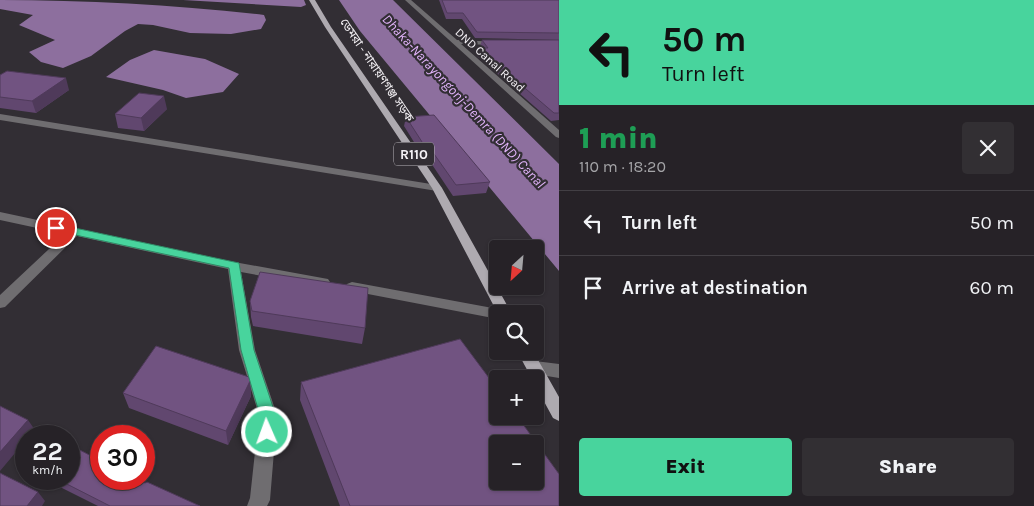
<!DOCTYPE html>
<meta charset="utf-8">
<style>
body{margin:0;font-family:Karla,"Noto Sans Bengali",sans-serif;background:#322f33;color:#f1f3f6;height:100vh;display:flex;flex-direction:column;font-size:19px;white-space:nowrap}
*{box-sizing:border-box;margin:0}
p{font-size:16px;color:#a4a4a7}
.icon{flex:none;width:28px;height:28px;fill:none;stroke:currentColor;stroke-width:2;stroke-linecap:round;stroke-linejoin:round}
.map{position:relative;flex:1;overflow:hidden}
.panel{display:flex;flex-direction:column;background:#262227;width:475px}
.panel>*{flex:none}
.hud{background:#48d49d;color:#111;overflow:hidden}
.needle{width:32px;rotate:206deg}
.fabs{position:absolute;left:489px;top:240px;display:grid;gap:10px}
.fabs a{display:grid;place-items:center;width:55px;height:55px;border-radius:5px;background:#262227;box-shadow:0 1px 4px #0004,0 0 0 1px #423f44;font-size:25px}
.speed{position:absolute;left:15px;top:425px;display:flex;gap:10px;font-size:25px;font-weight:700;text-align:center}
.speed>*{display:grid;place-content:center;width:65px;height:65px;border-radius:50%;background:#262227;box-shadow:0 1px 4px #0004,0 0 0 1px #423f44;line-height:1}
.speed small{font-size:12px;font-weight:400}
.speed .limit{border:8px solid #d22;background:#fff;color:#111}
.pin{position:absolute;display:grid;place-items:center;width:42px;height:42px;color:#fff;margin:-21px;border:2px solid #fff;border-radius:50%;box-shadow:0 1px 5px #0007}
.me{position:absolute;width:55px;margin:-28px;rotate:358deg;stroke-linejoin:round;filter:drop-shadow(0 0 4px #0008)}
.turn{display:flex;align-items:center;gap:18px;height:105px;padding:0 20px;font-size:22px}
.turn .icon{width:65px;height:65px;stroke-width:2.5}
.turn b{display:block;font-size:35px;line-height:42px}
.round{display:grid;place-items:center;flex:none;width:52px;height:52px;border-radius:5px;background:#322f33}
.overview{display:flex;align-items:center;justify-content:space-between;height:85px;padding:0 20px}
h1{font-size:30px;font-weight:800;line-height:38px;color:#1e9e55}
.cta{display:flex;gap:10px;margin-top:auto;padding:10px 20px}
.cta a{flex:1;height:58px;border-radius:5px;background:#48d49d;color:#111;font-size:20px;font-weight:800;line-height:58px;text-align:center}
.cta a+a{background:#322f33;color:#f1f3f6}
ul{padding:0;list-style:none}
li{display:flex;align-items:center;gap:15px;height:65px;padding:0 20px;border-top:1px solid #423f44}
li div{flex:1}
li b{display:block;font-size:19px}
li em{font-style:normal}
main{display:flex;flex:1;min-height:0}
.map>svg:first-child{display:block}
</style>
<main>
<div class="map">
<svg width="559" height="506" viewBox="0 0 559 506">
<rect width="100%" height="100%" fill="#322e34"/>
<path fill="#8d6f9e" d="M0,0C88,0 177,5 264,15L266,20L261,29L231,34L190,33L153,25L138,24L125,31L91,56L63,68L41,62L29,52L55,40L19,25L33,15L0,9Z
M183,0H304L306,5L301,7Z
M339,0H393L559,164V271L360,31Z
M154,50L205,59L239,74L223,92L186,98L163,90L106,77L130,60Z"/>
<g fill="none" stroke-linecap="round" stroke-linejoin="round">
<path fill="#6f6d70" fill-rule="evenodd" d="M405,0H411L457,40L499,42L500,43L497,45L461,44L559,130V138L556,137Z
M0,114L437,185L442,188L437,191L0,120Z
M0,212L234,262L328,279L330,282L328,285L323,287L241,272L255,350L277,415L270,500L267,506H247L250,498L259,415L239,350L228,269L77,236L5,307L0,308V295L65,234L0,220Z
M352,282L498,309L503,310L505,314H498V319L347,290L345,287L347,284Z
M535,361L559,364V378L529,373L527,368L529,363Z"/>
<path fill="#aeaab0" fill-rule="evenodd" d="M309,0H315L331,27L442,188L512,314H498L432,188L325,27Z
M517,351H533L559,397V421L553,418L535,385V379H532Z"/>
</g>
<path fill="#61476f" d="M439,0H559V40L475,38L462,19H446Z
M482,40H559V120L551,121L476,55L478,48H482L480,46Z
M0,75L69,90L36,113L0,108Z
M167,109L144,131L118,128L115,114Z
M406,117L490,182L486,193L453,196L425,154L422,155L404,126Z
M250,301L365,328L362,344L253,326L251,317Z
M250,381L251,396L228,445L129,408L123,393Z
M301,382L559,506H340L300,400Z
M53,479H69L145,483L200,506H98L58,486Z"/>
<path fill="#4f3a5a" d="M66,78L69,90L36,113L32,101Z
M164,96L167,109L144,131L141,118Z
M250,381L251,396L228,445L226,431Z
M28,420L35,430L30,436H26V440L0,471V452Z
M38,492L45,501L42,506H27Z"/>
<path fill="#715381" stroke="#4f3a5a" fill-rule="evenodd" d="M442,0H559V33L477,32L463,13H447Z
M482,40H559V113H554L478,48H488Z
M7,71L66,78L32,101L0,97V75Z
M139,93L164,96L141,118L115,114Z
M434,115L490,182L456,185L427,144L424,145L406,117Z
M260,272L368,288L365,328L252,311L250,301Z
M460,339L498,390V416H517L559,474V506H350L301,382ZM498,444H535V481H498Z
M156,346L249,377L250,381L226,431L123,393Z
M0,406L28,420L0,452Z
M74,447L101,461V479H136L145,483L147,482L200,506H110L57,479H69V454Z
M0,473L38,492L27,506H0Z"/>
<path fill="#48d49d" stroke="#2f8a66" d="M56,224L239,263L254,350L276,416L272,438L267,440L261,438L259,432L260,416L241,350L229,268L52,230L50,228Z"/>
<g text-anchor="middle" stroke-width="4.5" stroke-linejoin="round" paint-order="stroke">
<g font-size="12" fill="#f5f2f6" stroke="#322e34">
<text transform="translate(490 60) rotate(42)" y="4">DND Canal Road</text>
<text transform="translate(377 70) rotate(56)" y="4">ডেমরা - নারায়ণগঞ্জ সড়ক</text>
</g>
<g font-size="14" font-style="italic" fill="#e1b3fa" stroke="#322e34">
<text transform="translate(464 101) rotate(47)" y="5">Dhaka-Narayongonj-Demra (DND) Canal</text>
</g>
<rect fill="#322e34" stroke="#bab7bc" stroke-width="1" x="394" y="142.5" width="40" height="23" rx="4"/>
<g font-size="14" font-weight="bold" fill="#f5f2f6">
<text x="414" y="159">R110</text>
</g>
</g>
</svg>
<div class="fabs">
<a><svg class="needle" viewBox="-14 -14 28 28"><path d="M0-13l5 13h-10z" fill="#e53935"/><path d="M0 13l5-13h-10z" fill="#a4a4a7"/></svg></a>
<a><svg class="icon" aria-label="search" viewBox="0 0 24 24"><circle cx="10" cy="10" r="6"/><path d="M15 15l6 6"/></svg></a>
<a>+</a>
<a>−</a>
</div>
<div class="speed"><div>22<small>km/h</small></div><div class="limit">30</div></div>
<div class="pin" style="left:56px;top:228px;background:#d93025"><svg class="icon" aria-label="arrive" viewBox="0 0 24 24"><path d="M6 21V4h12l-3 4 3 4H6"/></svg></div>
<svg class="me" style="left:267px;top:432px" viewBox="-20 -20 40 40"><circle r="17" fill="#48d49d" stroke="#fff" stroke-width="3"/><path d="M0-11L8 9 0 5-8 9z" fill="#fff"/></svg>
</div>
<section class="panel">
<div class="hud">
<div class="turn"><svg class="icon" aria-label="left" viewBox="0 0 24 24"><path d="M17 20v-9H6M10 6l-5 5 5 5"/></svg><div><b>50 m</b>Turn left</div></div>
</div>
<div class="overview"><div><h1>1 min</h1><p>110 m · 18:20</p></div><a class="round"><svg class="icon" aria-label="close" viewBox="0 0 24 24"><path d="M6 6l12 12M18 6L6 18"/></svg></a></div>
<ul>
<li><svg class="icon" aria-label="left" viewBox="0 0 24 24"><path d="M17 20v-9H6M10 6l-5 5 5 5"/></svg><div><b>Turn left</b></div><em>50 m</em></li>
<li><svg class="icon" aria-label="arrive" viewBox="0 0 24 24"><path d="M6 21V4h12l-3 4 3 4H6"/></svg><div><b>Arrive at destination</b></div><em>60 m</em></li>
</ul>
<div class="cta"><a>Exit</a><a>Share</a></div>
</section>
</main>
